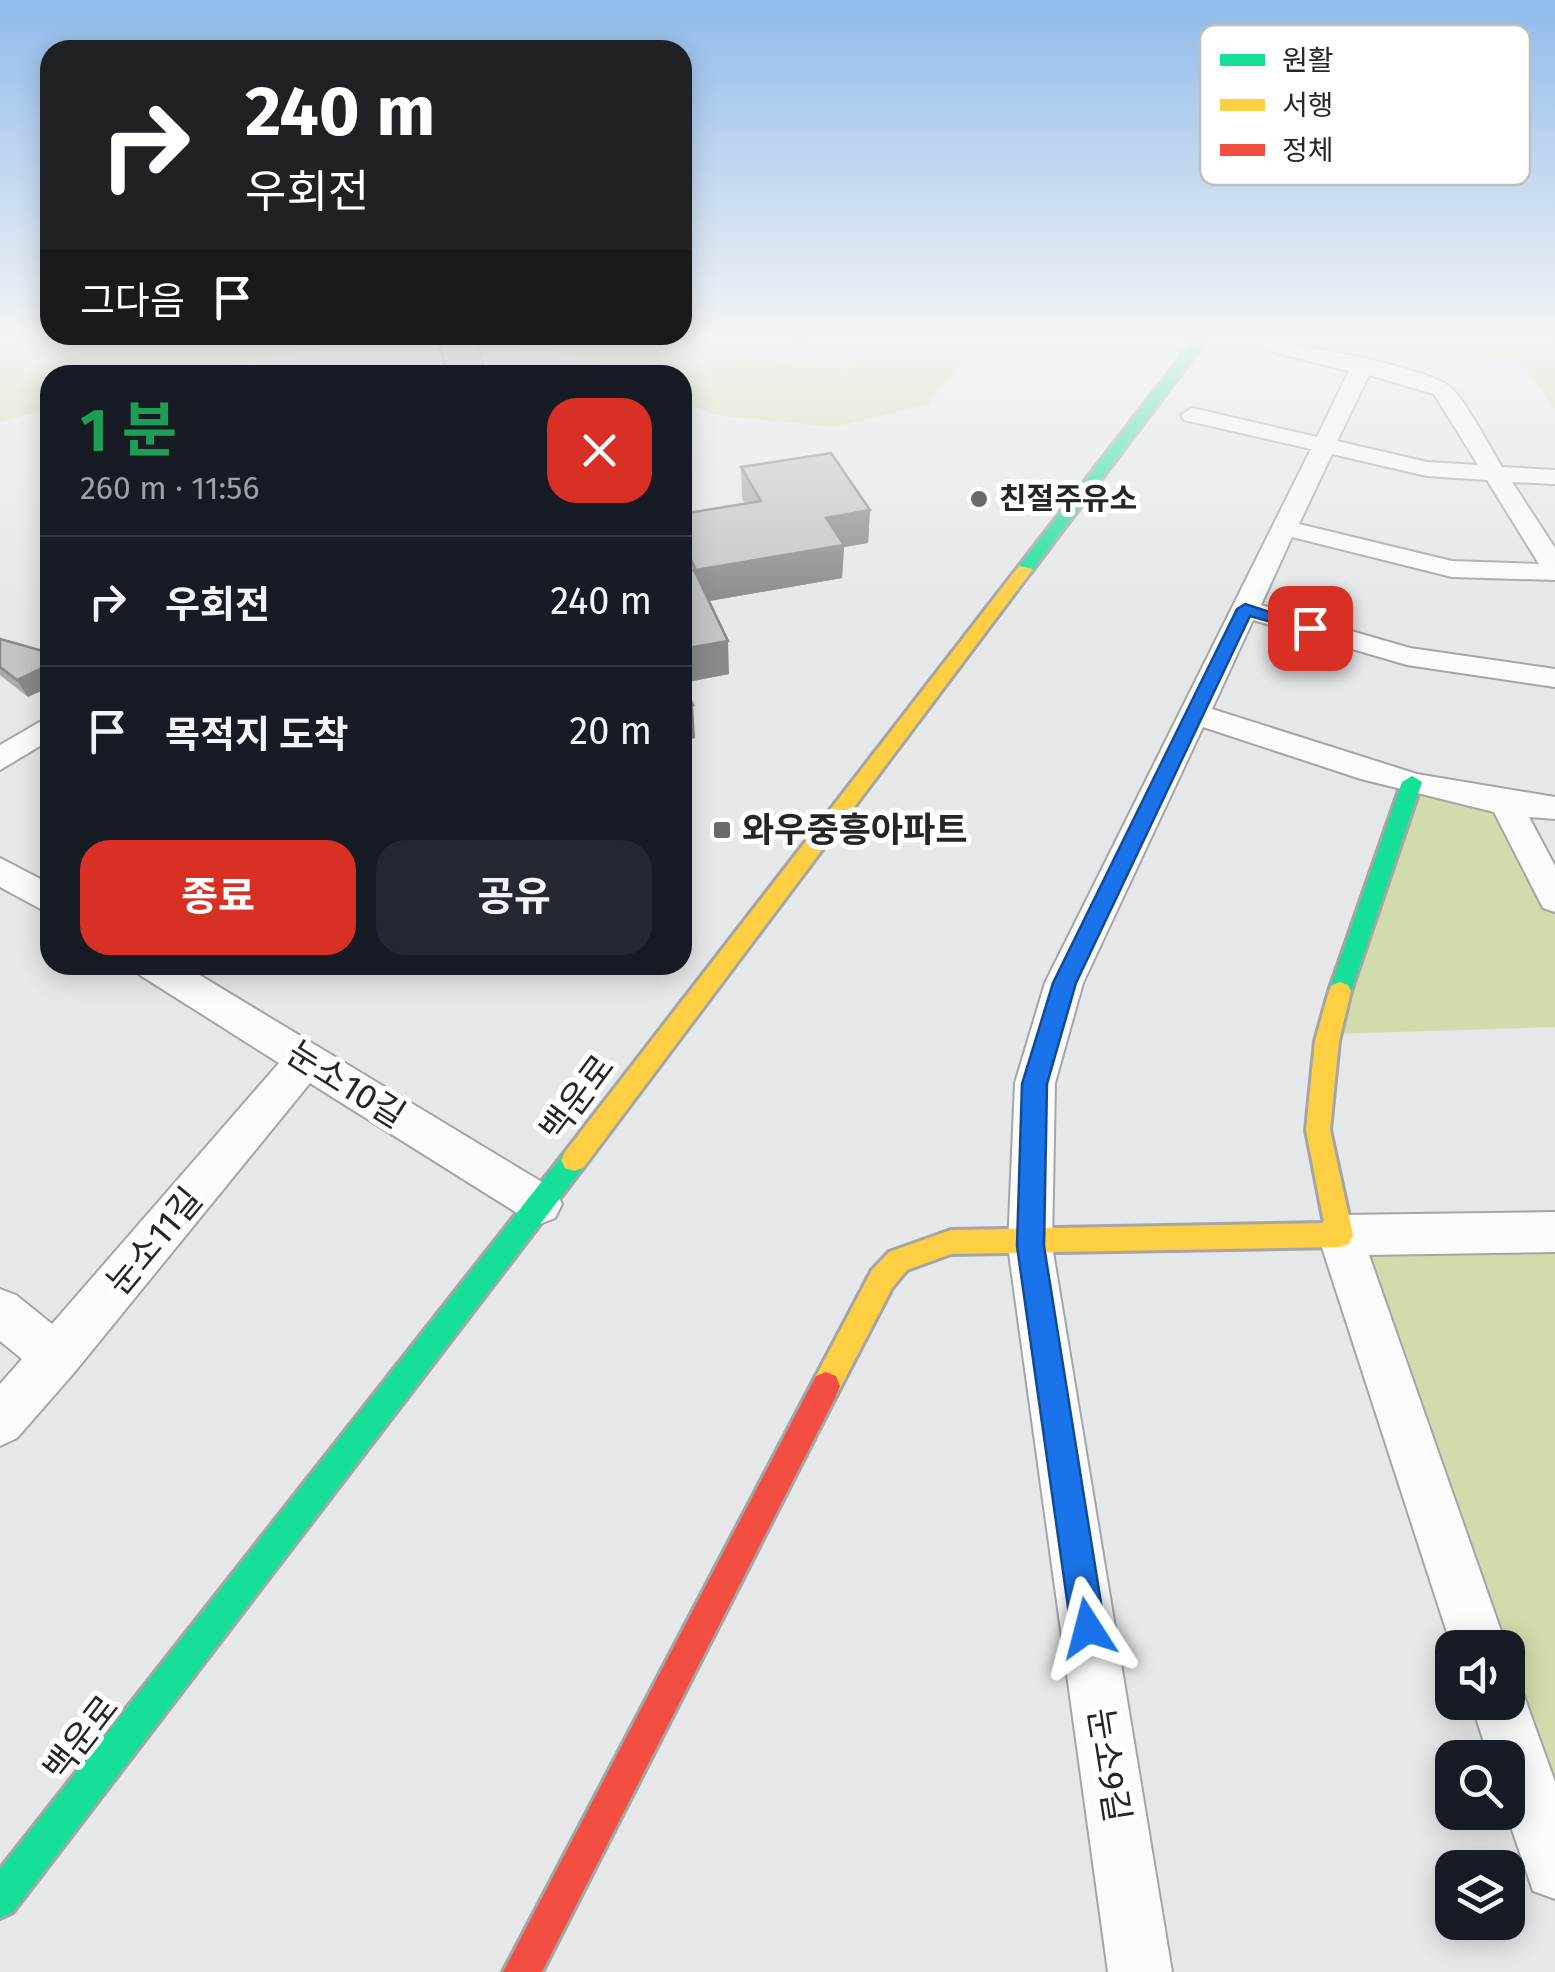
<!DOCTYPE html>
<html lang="ko">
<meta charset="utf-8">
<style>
body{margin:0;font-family:"Fira Sans","Noto Sans KR",sans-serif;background:#242831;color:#f1f3f6;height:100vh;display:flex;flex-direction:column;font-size:38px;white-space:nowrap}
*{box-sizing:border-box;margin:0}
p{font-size:32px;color:#9ea1a6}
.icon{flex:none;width:55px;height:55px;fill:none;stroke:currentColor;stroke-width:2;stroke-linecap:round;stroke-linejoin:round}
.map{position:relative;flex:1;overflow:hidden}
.side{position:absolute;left:40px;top:365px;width:652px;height:610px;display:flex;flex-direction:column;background:#171b24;border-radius:30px;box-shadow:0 5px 25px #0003}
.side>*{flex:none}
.guide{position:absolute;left:40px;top:40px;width:652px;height:305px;border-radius:30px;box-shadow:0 5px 25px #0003;background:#202124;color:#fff;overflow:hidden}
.tools{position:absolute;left:1435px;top:1630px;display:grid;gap:20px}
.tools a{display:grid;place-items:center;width:90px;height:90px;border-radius:20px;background:#171b24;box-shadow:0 5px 25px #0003;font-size:50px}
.pin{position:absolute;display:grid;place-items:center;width:85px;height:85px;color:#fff;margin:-42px;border-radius:20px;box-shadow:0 5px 15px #0006}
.me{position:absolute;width:110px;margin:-55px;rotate:351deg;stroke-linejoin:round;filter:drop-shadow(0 0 8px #0008)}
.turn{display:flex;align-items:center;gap:35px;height:210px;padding:0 40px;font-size:45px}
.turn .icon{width:130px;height:130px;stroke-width:2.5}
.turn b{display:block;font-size:70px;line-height:85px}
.then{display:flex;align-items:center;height:95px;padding:0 40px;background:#0003;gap:20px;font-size:38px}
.round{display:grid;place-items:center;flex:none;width:105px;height:105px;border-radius:30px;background:#242831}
.head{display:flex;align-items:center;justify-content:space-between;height:170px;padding:0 40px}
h1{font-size:60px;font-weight:700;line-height:75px;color:#1e9e55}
.action{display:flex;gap:20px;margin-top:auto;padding:20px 40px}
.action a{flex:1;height:115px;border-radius:30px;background:#d93025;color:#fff;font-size:40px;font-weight:700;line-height:115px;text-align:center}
.action a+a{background:#242831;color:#f1f3f6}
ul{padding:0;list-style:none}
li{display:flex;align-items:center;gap:30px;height:130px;padding:0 40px;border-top:2px solid #363941}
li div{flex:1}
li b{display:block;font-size:38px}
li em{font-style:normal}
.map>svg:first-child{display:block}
</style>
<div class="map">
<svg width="1555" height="1972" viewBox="0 0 1555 1972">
<rect width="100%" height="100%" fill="#e5e7e9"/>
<path fill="#d2dbab" d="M0,335H686L747,357L843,369C903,329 913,335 984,336L928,404L834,427L715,415L683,402L682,375H620L568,353L421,339L305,350L189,375H50V409L0,422Z
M1385,335H1555V409L1523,365Z
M1412,782L1506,804L1555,899V1027L1331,1034Z
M1555,1232V1869L1508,1702V1648L1480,1647L1340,1235Z"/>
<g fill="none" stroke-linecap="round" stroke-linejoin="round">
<defs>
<path id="street" d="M1205,335C1254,335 1405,361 1446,384C1463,394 1490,448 1502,467L1555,470V484L1512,482L1555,548V580L1452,577L1292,537L1261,605L1410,648L1555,669V687L1407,665L1253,620L1212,709L1417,774L1555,797V819L1529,817L1555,866V912L1543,908L1494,812L1361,779L1203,727L1083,983L1055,1083L1052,1246L1172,1972H1108L1008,1246L1015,1083L1045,983L1311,449L1184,420L1181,415L1192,408L1317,437L1349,371ZM1369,375L1434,394L1478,465L1427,462L1337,441ZM1332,454L1427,476L1487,480L1539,564L1452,561L1299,524Z
M50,716V740L0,770V745Z
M0,858L50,884V914L0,887Z
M135,965H183L555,1190L562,1204L555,1218L540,1224L525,1218L310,1083L73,1374L17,1438L0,1446V1384L22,1359L0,1341V1289L16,1295L52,1324L279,1063L140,975Z
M1555,1212V1252L1369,1255L1507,1648H1452L1318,1235L1324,1221L1340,1215Z
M1508,1677L1519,1682L1555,1782V1899L1533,1891L1506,1812L1508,1758H1489L1471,1702H1508Z"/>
<path id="fast" d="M1198,335H1210L1031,572H1019V566Z
M1412,776L1422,782L1351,991L1348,997H1332L1329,991L1402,782Z
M574,1149L583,1152L587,1160L583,1168L13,1912L0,1918V1869L565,1152Z"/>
<path id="slow" d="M1019,566L1033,569L583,1168L574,1171L565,1168L561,1160L565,1152Z
M1340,982L1348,985L1351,991L1339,1041L1330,1130L1353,1235L1349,1244L1340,1247L951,1254L907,1270L892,1288L836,1396L826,1400L816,1396L812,1386L816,1376L872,1270L889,1252L951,1230L1324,1223L1306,1130L1315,1041L1329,991L1332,985Z"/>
<path id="jam" d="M826,1372L836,1376L840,1386L836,1396L542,1972H503L816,1376Z"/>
</defs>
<use href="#street" stroke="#a4a5a6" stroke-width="4"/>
<use href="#fast" stroke="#a4a5a6" stroke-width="6"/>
<use href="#slow" stroke="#a4a5a6" stroke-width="6"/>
<use href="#jam" stroke="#a4a5a6" stroke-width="6"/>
<use href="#street" fill="#fbfbfc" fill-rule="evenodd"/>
<use href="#fast" fill="#16e098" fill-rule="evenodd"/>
<use href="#slow" fill="#ffcf43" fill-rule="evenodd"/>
<use href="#jam" fill="#f24e42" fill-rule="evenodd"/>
</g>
<path fill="#a8a9a9" d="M778,335H805L802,345Z
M741,467L870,510L868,543L844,547L842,578L709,601L729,674L683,683L695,738L682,741V573L684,572L682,568V514L745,504L742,498Z
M0,639L28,697L0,675Z"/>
<path fill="#88898a" d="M484,368L485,375H446V373Z
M870,510L868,543L844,547L842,578L698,603L696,570L826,518Z
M728,641L729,674L682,683V649Z
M50,664V687L28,697L17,680Z
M693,705L695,738L682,741V707Z"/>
<path fill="#c3c4c5" stroke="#88898a" stroke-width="2.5" d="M457,335H475L484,368L446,373L438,338Z
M831,453L870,510L826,518L844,545L696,570L682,541V514L761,501L741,467Z
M694,570L728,641L682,649V573Z
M0,639L50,653V664L17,680L0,667Z
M682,681L693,705L682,707Z"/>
<linearGradient id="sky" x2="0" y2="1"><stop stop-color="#90bbeb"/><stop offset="0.55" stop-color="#f3f4f5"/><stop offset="1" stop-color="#f3f4f5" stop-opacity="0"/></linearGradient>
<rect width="1555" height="611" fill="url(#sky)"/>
<path fill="#1a73e8" stroke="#114b97" stroke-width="2.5" d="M1245,604L1318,628L1310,633L1250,616L1076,983L1047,1084L1044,1246L1105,1628L1100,1640L1088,1645L1076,1640L1071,1628L1017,1246L1022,1084L1053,983L1237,609Z"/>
<g fill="#686a6b" stroke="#fff" stroke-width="4">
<circle cx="979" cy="499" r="10"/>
<rect x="712" y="820" width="20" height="20" rx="5"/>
</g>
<g text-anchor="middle" stroke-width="10" stroke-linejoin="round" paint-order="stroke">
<g font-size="30" font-weight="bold" fill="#252627" stroke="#fff" text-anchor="start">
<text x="999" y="509">친절주유소</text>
</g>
<g font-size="35" font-weight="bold" fill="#252627" stroke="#fff" text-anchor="start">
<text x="742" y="842">와우중흥아파트</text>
</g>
<g font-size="35" fill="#252627" stroke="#fff">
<text transform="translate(346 1084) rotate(32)" y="12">눈소10길</text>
<text transform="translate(577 1098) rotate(-53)" y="12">백운로</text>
<text transform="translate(154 1241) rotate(-50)" y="12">눈소11길</text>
<text transform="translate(81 1738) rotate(-52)" y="12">백운로</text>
<text transform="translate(1109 1765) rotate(81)" y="12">눈소9길</text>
</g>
</g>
<rect x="1200" y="25" width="330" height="160" rx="15" fill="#fff" stroke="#bebebe" stroke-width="2.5"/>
<rect x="1220" y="54" width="45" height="12" fill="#16e098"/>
<rect x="1220" y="99" width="45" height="12" fill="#ffcf43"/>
<rect x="1220" y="144" width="45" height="12" fill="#f24e42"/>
<g font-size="28" fill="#252627">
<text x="1282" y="70">원활</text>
<text x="1282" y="115">서행</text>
<text x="1282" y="160">정체</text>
</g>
</svg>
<div class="tools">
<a><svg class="icon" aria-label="sound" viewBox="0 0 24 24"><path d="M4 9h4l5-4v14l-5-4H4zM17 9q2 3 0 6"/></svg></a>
<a><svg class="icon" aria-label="search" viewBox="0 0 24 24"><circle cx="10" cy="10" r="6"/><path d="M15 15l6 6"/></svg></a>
<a><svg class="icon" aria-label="layers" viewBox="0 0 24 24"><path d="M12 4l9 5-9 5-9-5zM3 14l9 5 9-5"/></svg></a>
</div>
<div class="pin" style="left:1310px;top:628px;background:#d93025"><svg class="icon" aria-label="arrive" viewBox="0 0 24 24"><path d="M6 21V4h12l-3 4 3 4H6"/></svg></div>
<svg class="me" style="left:1088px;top:1628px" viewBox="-20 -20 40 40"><path d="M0-17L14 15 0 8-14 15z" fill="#1a73e8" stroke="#fff" stroke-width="4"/></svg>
<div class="guide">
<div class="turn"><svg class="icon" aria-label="right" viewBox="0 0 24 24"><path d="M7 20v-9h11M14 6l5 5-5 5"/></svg><div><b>240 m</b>우회전</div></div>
<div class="then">그다음<svg class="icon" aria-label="arrive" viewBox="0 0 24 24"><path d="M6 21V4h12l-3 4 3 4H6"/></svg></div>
</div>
<section class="side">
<div class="head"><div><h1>1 분</h1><p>260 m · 11:56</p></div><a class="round" style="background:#d93025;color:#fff"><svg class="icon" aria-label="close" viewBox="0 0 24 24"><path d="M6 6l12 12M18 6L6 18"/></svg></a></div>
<ul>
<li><svg class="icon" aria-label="right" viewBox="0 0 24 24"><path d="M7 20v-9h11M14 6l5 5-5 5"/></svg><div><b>우회전</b></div><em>240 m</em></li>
<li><svg class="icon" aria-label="arrive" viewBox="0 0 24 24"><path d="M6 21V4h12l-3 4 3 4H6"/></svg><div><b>목적지 도착</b></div><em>20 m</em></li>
</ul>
<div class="action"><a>종료</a><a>공유</a></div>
</section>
</div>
